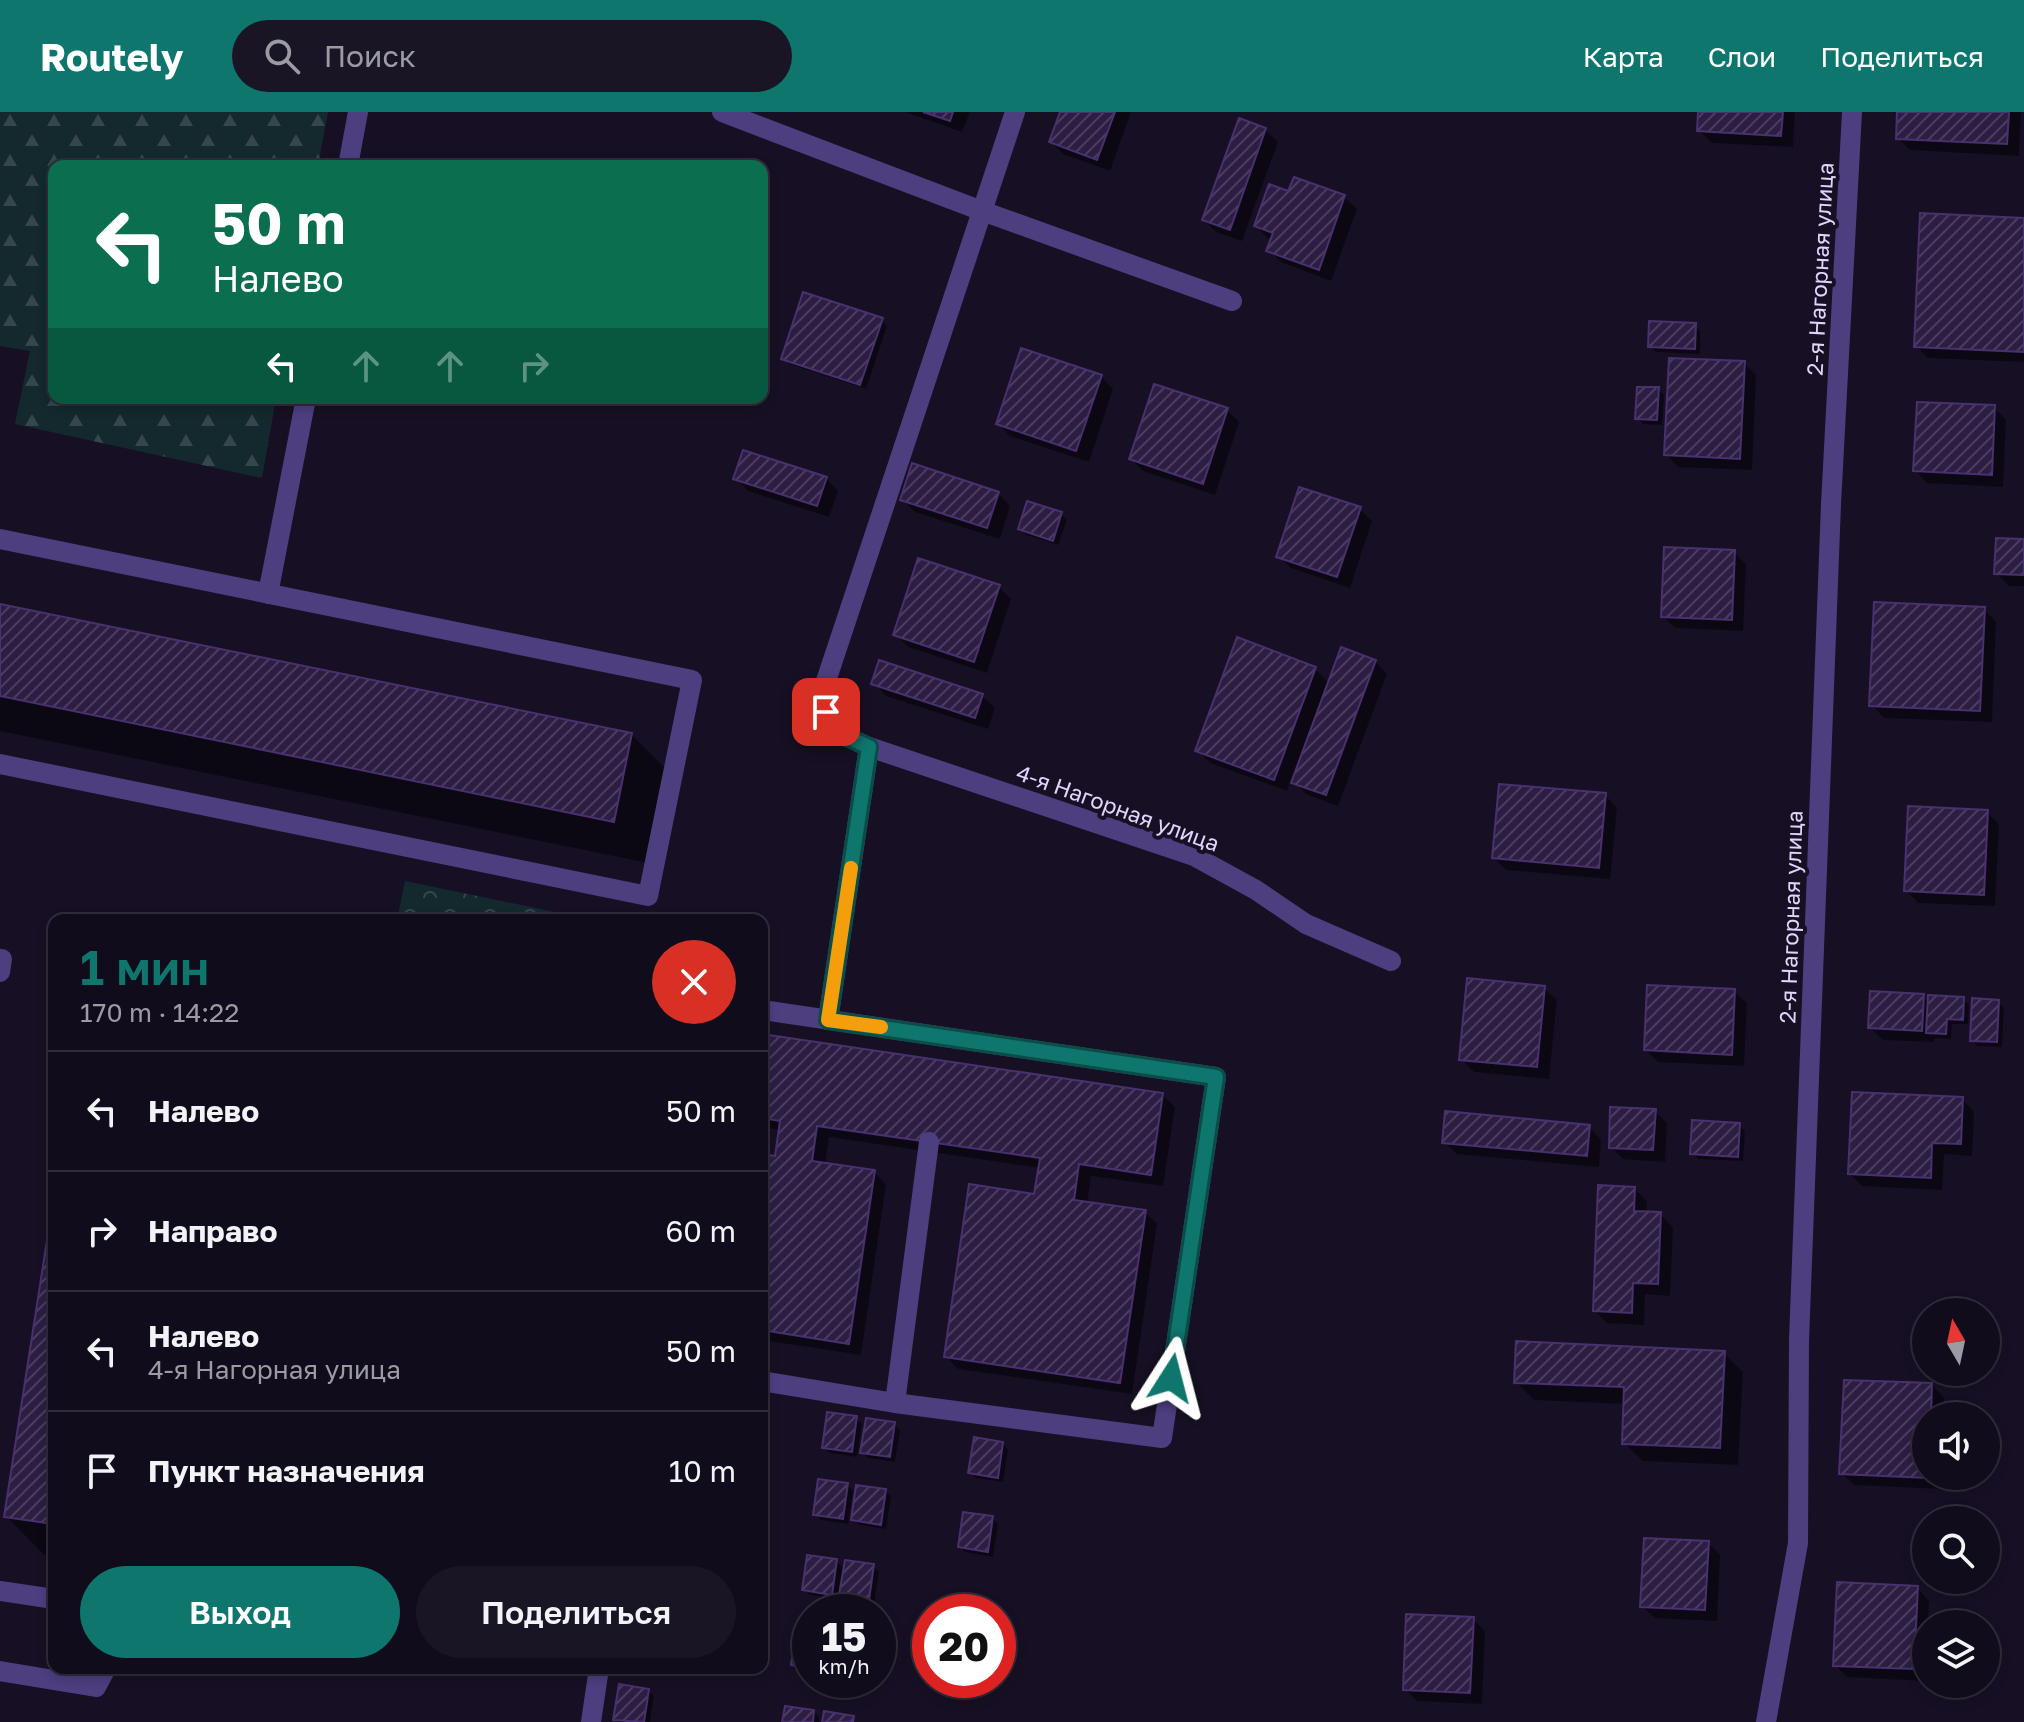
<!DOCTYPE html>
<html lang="ru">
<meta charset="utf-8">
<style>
body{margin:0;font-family:"Golos Text",sans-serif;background:#1a1524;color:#f1f3f6;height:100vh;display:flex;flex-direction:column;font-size:30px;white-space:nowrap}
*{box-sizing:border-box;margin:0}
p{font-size:26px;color:#9c9ba3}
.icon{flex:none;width:44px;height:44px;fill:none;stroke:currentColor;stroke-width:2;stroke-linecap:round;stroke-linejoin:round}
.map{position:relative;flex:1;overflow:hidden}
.side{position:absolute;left:48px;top:802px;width:720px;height:760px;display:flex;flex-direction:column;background:#110c1b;border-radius:16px;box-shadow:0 4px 12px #0003,0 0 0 2px #302c3a}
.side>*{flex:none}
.guide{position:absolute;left:48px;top:48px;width:720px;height:244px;border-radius:16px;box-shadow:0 4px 12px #0003,0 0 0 2px #302c3a;background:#0b6e4f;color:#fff;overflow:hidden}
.needle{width:52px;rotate:351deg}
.buttons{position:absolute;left:1912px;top:1186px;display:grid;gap:16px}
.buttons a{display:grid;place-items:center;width:88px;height:88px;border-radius:50%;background:#110c1b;box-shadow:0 4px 12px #0003,0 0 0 2px #302c3a;font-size:40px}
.speed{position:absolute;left:792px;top:1482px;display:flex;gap:16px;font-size:40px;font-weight:700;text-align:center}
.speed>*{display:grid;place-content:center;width:104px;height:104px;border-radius:50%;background:#110c1b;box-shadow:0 4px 12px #0003,0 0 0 2px #302c3a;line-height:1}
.speed small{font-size:20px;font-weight:400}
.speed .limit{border:12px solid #d22;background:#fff;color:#111}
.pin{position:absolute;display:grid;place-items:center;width:68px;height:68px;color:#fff;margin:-34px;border-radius:16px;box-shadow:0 4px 12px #0006}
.me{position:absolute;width:88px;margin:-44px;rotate:9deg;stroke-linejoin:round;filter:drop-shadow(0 0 6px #0008)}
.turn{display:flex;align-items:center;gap:28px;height:168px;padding:0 32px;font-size:36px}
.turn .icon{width:104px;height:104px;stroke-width:2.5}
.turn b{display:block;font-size:56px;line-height:68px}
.lanes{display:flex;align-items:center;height:76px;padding:0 32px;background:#0003;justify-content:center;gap:40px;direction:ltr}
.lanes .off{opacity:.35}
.round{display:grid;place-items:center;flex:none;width:84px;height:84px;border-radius:42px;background:#1a1524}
.head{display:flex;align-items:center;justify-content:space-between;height:136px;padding:0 32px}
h1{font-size:48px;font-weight:600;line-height:60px;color:#0f766e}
.button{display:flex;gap:16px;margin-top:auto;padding:16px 32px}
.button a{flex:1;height:92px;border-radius:48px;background:#0f766e;color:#fff;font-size:32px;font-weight:600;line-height:92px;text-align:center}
.button a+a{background:#1a1524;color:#f1f3f6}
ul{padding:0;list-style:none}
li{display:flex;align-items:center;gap:24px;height:120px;padding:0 32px;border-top:2px solid #302c3a}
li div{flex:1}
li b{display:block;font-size:30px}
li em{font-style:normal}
header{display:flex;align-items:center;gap:48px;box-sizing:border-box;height:112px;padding:0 40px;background:#0f766e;color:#fff}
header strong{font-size:38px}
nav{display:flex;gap:44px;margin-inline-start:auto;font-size:28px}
.search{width:560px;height:72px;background:#1a1524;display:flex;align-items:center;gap:20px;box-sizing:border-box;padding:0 28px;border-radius:44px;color:#9c9ba3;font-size:30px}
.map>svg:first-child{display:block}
</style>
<header>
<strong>Routely</strong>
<div class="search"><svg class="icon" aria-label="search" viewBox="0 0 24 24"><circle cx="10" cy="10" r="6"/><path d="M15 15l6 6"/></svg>Поиск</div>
<nav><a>Карта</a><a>Слои</a><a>Поделиться</a></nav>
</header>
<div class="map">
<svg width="2024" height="1610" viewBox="0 0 2024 1610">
<defs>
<pattern id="forest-firs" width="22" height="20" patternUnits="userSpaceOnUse" patternTransform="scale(2)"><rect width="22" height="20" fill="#13292d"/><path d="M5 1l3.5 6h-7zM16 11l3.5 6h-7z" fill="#35474c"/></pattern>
<pattern id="park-crowns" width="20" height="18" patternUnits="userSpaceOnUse" patternTransform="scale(2)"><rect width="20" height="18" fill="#13292d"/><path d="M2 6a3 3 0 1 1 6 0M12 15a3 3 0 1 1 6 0" fill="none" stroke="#35474c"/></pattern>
<pattern id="building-hatch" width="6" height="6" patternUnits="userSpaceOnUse" patternTransform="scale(2)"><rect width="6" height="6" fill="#2c1d43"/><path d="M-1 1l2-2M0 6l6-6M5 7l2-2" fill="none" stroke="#4a3d5f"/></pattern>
</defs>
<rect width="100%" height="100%" fill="#171024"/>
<path fill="url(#forest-firs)" d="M0,0H328L318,54H54V286H276L262,366L15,312L30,239L0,234Z"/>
<path fill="url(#park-crowns)" d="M405,769L569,803L568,808H397Z"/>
<path fill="#0007" d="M905,0H970L962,20Z
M1062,0H1131L1110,59L1063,42L1051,30Z
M1700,0H1795L1793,35L1712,31L1699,19Z
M1899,0H2021L2019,44L1910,38L1898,26Z
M1265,18L1278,30L1242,129L1216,120L1204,108Z
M1295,68L1344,85L1357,97L1331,169L1281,150L1269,138L1273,128L1268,126L1256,114L1289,82Z
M2024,108V250L1928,246L1916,234Z
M882,208L887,214L866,277L789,252L784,246Z
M1695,213L1700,219V242L1656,240L1650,234Z
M1744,251L1756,263L1752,358L1678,355L1666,342Z
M1101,264L1113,277L1089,350L1010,324L998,312Z
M1658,277L1664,283L1662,313L1643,312L1637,306Z
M1994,295L2006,308L2003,375L1927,371L1915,358Z
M1227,298L1239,310L1215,383L1143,359L1131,347Z
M826,366L838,379L829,405L748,379L736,367Z
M998,381L1010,394L1000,427L915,400L902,387Z
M1360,397L1372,409L1350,476L1291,456L1278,444Z
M1061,402L1067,408L1058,433L1026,423L1020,417Z
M2024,429V474H2009L1996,461Z
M1734,440L1746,452L1743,519L1675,516L1663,504Z
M999,475L1011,487L987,561L908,535L895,522Z
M0,494L631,622L676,667L658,753L0,619Z
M1984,497L1996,510L1992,610L1884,606L1872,593Z
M1375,549L1387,562L1338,694L1306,682L1291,667L1287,679L1210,651L1198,638L1315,557L1330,572Z
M874,571L982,584L995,596L988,617L886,584Z
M1605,683L1617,696L1610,767L1506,758L1494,746Z
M1987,700L1999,712L1995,794L1918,791L1906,778Z
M1544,876L1557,888L1549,967L1474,960L1461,947Z
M1734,879L1747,891L1744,954L1658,950L1646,938Z
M1923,884L1929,891L1963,887L1969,893L1968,912H1952L1951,927L1934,926V930L1883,928L1870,916Z
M1998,890L2004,896L2002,935L1977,934L1972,928Z
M762,924L1162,983L1175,995L1163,1074L1091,1064L1087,1092L1145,1100L1157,1112L1132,1282L958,1257L946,1244L1036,1084L1040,1056L829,1025L825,1053L874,1060L886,1072L861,1243L762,1228V1044L777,1046L781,1018L762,1015Z
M1962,987L1974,1000L1972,1044L1944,1042L1942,1078L1862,1074L1850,1062Z
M1655,999L1667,1011L1665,1050L1623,1047L1611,1035Z
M1739,1013L1745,1019L1743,1049L1698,1047L1692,1041Z
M1589,1015L1601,1027L1599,1055L1457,1042L1444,1030Z
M1635,1077L1647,1089L1646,1102H1660L1673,1115L1670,1184L1645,1182L1644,1213L1607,1211L1595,1199Z
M54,1096V1449H50L6,1404Z
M1724,1241L1743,1260L1738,1353L1643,1349L1624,1331L1626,1292L1534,1288L1516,1270Z
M1932,1273L1944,1286L1943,1304H1926V1364H1940V1377L1854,1373L1841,1361Z
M856,1306L862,1312L857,1345L830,1341L824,1335Z
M894,1312L900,1318L895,1350L868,1346L862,1341Z
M1002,1331L1008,1337L1003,1370L976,1366L971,1360Z
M847,1373L853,1379L848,1412L821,1408L815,1402Z
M885,1379L891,1384L886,1417L859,1413L853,1407Z
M992,1406L998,1412L993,1445L965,1440L960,1435Z
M1708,1431L1720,1443L1717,1509L1655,1506L1642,1494Z
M836,1449L845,1458L873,1454L879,1460L874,1492L847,1488L838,1479L837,1487L810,1483L804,1478Z
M1917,1476L1929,1489L1928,1512H1926V1569L1847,1565L1835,1553Z
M1473,1507L1485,1519L1482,1592L1417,1589L1405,1577Z
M810,1521V1560L799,1558L793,1552Z
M648,1579L654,1584L650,1610H618L616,1608Z
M814,1600L819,1606V1610H784Z"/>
<path fill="url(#building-hatch)" stroke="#49306e" stroke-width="2" d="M923,0H953L950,9Z
M1060,0H1115L1097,48L1049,30Z
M1698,0H1783L1781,24L1697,19Z
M1897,0H2009L2007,32L1896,27Z
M1239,6L1266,16L1230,118L1202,108Z
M1294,65L1345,83L1319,158L1266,139L1273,121L1254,114L1269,72L1288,79Z
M1920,101L2024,106V240L1914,235Z
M803,180L883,206L860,273L781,247Z
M1649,209L1696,211L1695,237L1648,235Z
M1021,236L1102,263L1076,339L996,312Z
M1669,246L1745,249L1740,347L1664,343Z
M1154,272L1228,296L1203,372L1129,347Z
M1637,275H1659L1657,308L1635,307Z
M1917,290L1995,293L1992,363L1913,359Z
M743,338L827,365L817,394L733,367Z
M912,351L999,380L987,416L900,388Z
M1299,375L1361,395L1337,465L1276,445Z
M1027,389L1062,400L1053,429L1018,417Z
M1996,426L2024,427V463L1994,462Z
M1664,435L1735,438L1732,508L1661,505Z
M918,446L1000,473L974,550L893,523Z
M1874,490L1985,495L1980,599L1869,594Z
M0,492L632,621L614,710L0,584Z
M1237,525L1316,555L1274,668L1195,639Z
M1341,535L1376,548L1326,683L1291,671Z
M879,548L983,582L975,606L871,572Z
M1499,672L1606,681L1599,756L1492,746Z
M1908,694L1988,698L1984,783L1904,779Z
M1467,866L1545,874L1537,955L1459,948Z
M1647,873L1735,877L1732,943L1644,938Z
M1870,879L1924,882L1922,919L1868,916Z
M1928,883L1964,885L1963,908L1947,907L1946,922L1926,921Z
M1972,886L1999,888L1997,930L1970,929Z
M762,922L1163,981L1151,1063L1079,1052L1074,1088L1146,1098L1120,1271L944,1245L969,1072L1034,1082L1040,1046L817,1014L812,1049L875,1058L849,1232L762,1218V1042L775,1044L780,1009L762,1006Z
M1852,980L1963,985L1961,1032L1932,1031L1931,1066L1848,1062Z
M1610,995L1656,997L1653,1038L1609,1036Z
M1445,999L1590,1013L1587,1044L1442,1031Z
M1692,1008L1740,1011L1738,1045L1690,1042Z
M1598,1073L1635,1075L1634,1099L1661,1100L1658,1172L1633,1171L1632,1201L1593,1199Z
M54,1083V1412L4,1405Z
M1516,1229L1725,1239L1720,1336L1622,1332L1624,1275L1514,1271Z
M1844,1268L1932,1271L1931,1304H1926V1364H1928V1366L1839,1362Z
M827,1300L857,1304L852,1340L822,1336Z
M866,1306L895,1310L890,1345L860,1341Z
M974,1325L1003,1330L998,1366L968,1361Z
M818,1367L848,1371L843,1407L813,1403Z
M856,1373L886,1377L881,1413L851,1408Z
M963,1400L993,1404L988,1440L958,1435Z
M1644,1426L1709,1429L1705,1498L1640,1495Z
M807,1443L837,1447L832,1483L802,1478Z
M845,1448L874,1452L869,1488L839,1483Z
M1837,1470L1918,1474L1914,1557L1833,1554Z
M1406,1502L1474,1505L1470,1581L1403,1578Z
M796,1517L810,1519V1556L791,1553Z
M619,1572L649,1577L644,1610L613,1608Z
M785,1594L814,1598L813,1610H782Z
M824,1599L854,1604L853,1610H822Z"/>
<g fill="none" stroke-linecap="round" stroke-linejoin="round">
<path stroke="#4d3e80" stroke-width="20" d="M348,54L358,0
M0,427L692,568L648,784L0,652
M268,482L306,286
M0,847H2L0,860
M762,898L1216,965L1162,1326L895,1291L762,1269
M828,908L869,635
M895,1291L929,1030
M0,1479L54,1487
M0,1559L96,1575L106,1556
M591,1610L599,1556"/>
<path stroke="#4d3e80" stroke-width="20" d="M722,0L982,99L1232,189
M1015,0L831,554L824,575L826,600L845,624L869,635L1194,744L1256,778L1306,812L1391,849
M1766,1610L1798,1431L1799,1228L1831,392L1852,0"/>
</g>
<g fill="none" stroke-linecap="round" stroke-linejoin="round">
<defs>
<path id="route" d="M826,600L845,624L869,635L828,908L1216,965L1171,1266"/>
</defs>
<use href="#route" stroke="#0a4d48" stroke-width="20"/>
<use href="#route" stroke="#0f766e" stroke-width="14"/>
<path stroke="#f59e0b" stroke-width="14" d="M851,756L828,908L881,915"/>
</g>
<g text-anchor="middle" stroke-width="8" stroke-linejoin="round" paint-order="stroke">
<g font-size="22" fill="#e1d5fc" stroke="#171024">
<text transform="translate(1820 157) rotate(-87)" y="8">2-я Нагорная улица</text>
<text transform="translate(1118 696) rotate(20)" y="8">4-я Нагорная улица</text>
<text transform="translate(1791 805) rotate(-88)" y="8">2-я Нагорная улица</text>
</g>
</g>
</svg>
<div class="buttons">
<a><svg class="needle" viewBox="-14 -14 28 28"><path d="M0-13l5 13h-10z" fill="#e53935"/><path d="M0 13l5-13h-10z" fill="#9c9ba3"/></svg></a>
<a><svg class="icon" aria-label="sound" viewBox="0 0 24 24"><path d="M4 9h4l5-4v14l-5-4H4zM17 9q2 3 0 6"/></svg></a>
<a><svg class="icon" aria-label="search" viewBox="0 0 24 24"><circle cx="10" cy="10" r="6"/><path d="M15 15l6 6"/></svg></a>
<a><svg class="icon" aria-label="layers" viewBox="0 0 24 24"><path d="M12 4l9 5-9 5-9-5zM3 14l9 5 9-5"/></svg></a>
</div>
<div class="speed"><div>15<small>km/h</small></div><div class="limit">20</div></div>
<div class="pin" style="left:826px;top:600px;background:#d93025"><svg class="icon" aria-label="arrive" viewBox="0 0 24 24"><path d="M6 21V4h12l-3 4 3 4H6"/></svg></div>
<svg class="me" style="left:1171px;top:1266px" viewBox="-20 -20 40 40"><path d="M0-17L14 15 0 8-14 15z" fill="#0f766e" stroke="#fff" stroke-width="4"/></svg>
<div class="guide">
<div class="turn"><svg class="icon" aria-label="left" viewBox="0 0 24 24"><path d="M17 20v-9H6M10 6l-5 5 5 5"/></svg><div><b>50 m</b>Налево</div></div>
<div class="lanes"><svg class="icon" aria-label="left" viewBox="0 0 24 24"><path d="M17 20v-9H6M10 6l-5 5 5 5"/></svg><svg class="icon off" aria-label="ahead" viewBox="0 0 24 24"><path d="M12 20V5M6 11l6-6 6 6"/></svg><svg class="icon off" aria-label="ahead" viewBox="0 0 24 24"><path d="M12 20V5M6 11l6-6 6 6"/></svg><svg class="icon off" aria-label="right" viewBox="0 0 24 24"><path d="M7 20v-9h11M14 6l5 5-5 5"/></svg></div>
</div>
<section class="side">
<div class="head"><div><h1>1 мин</h1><p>170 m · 14:22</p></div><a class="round" style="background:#d93025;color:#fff"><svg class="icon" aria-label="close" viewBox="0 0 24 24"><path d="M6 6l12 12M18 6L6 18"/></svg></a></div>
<ul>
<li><svg class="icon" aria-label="left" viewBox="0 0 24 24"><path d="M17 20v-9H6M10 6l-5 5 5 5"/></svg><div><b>Налево</b></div><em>50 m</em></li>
<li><svg class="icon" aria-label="right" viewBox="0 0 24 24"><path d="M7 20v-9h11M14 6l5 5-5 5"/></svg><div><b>Направо</b></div><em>60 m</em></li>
<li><svg class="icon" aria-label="left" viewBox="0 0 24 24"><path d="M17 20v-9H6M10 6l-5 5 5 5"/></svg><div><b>Налево</b><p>4-я Нагорная улица</p></div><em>50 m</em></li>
<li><svg class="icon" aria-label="arrive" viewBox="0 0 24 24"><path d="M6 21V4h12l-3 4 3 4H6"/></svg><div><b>Пункт назначения</b></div><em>10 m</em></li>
</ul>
<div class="button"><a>Выход</a><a>Поделиться</a></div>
</section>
</div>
